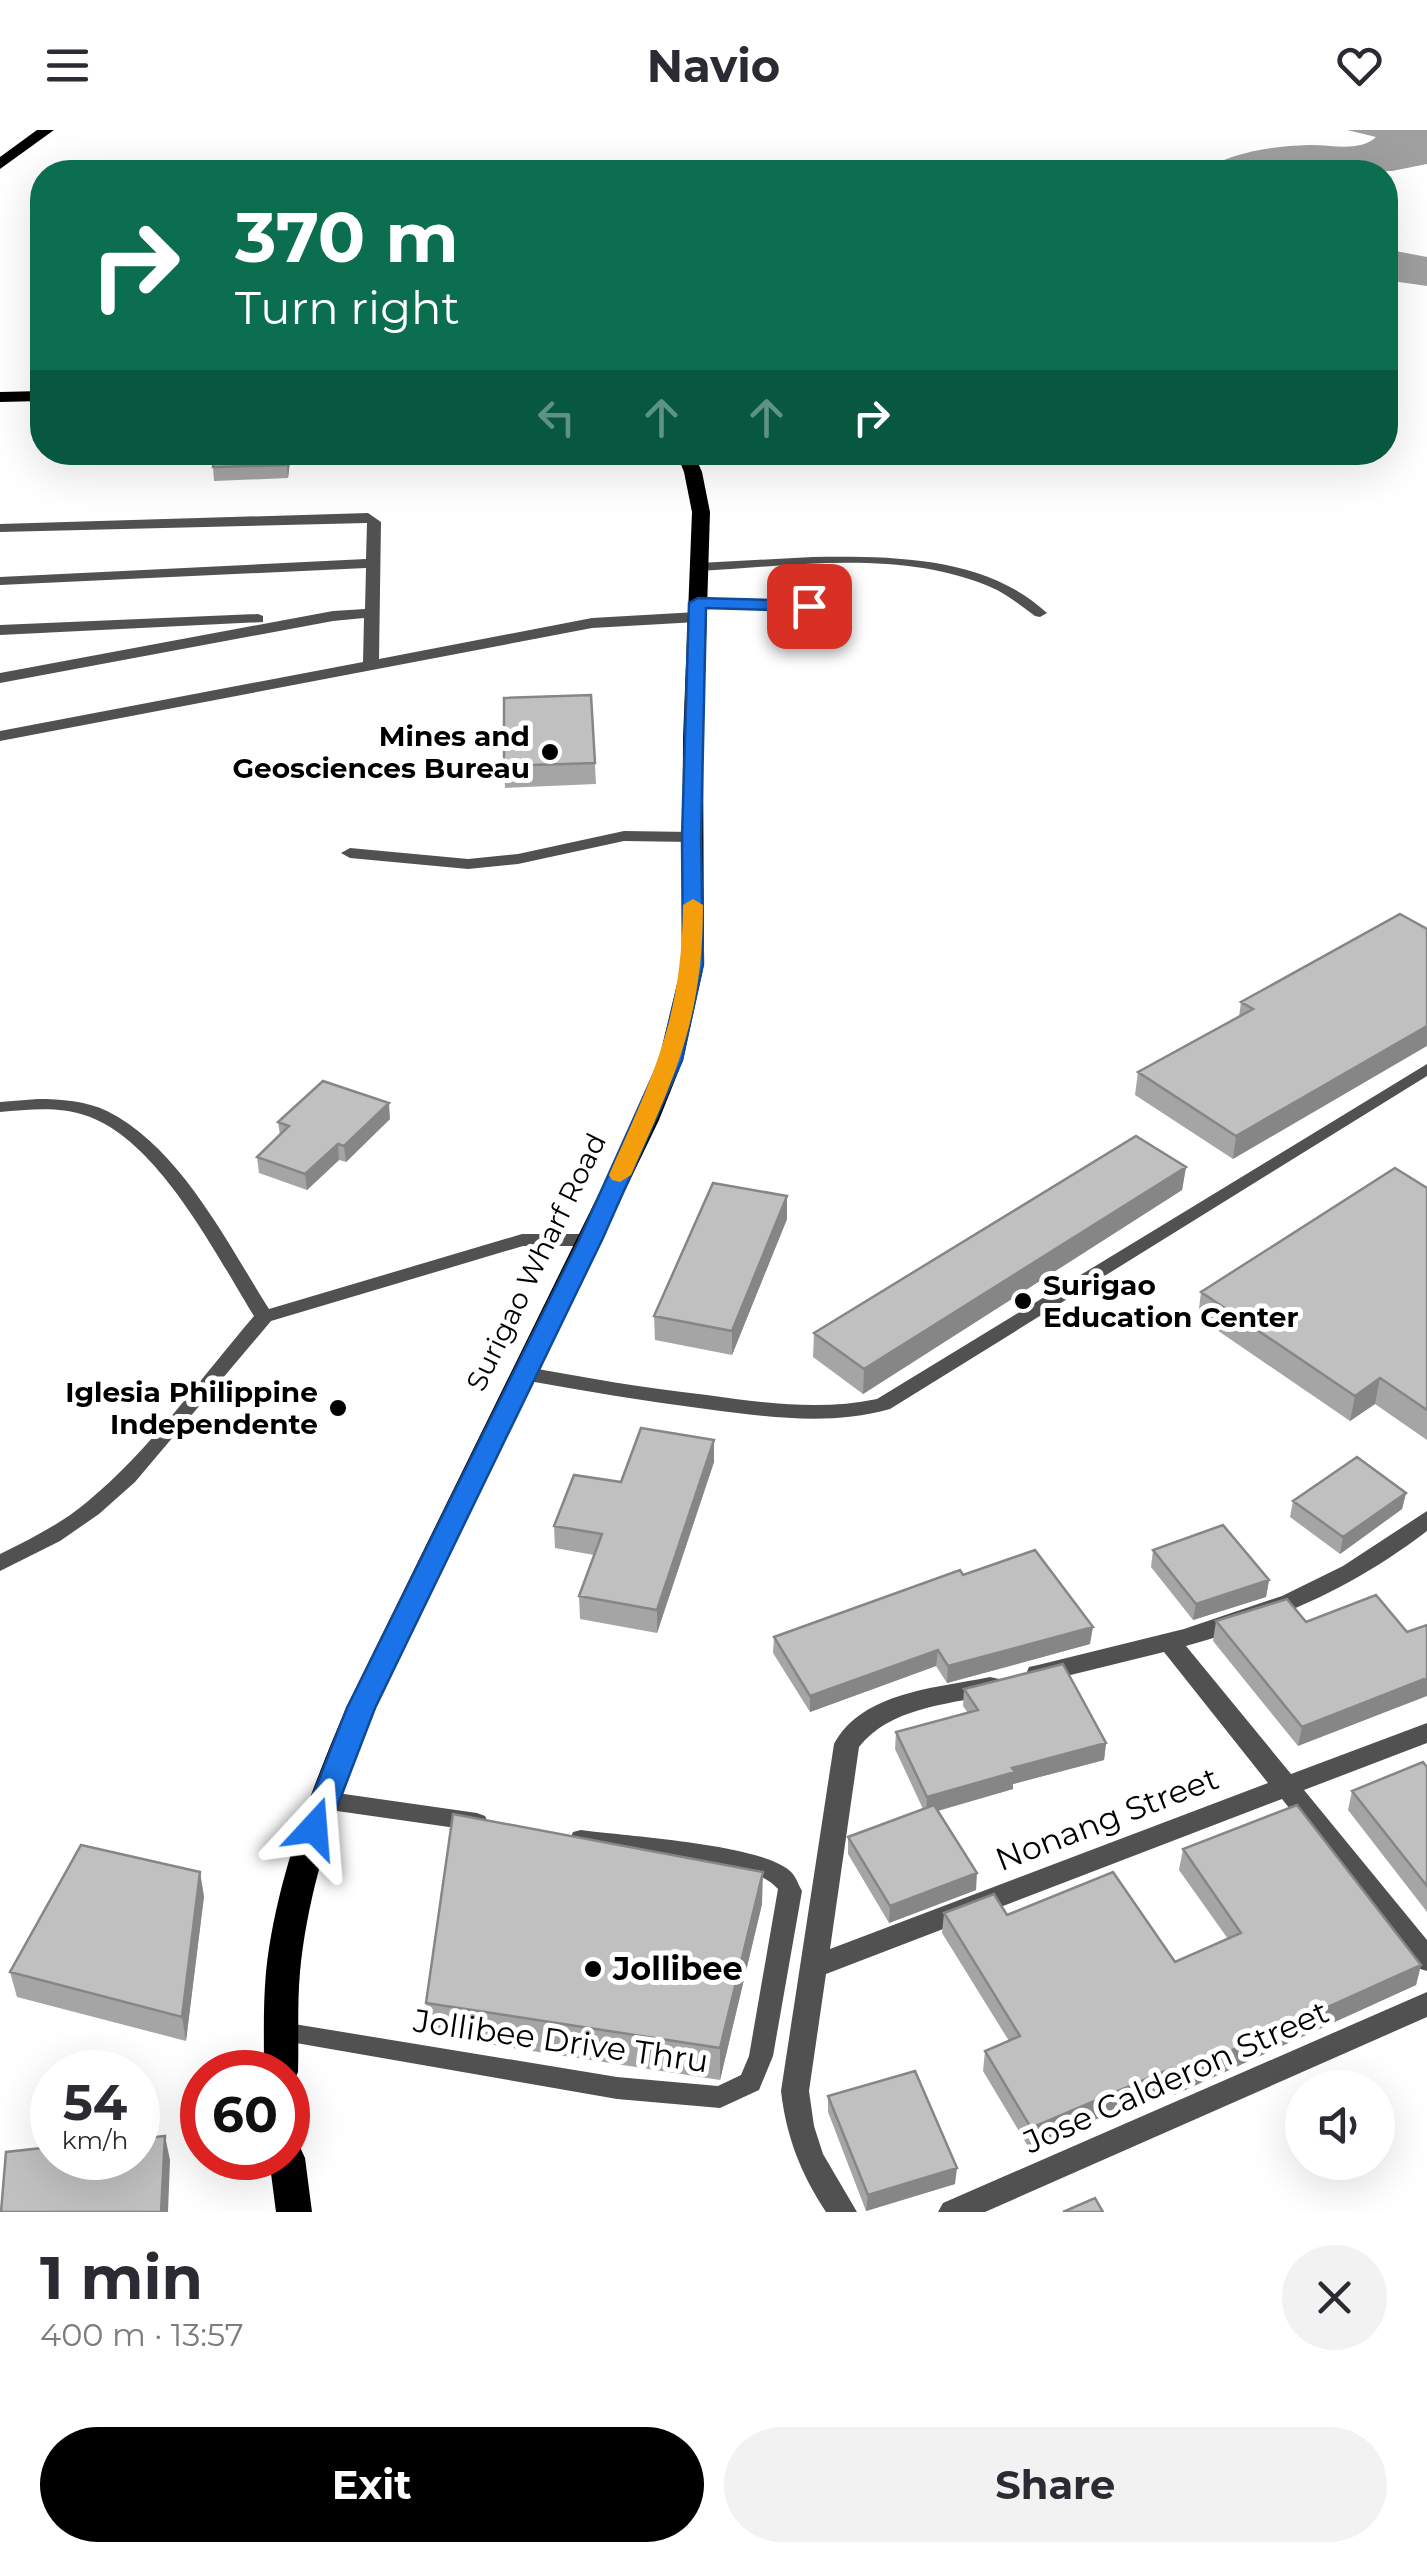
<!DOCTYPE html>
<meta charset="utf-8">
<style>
body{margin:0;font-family:Montserrat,sans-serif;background:#f2f2f3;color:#2b2b33;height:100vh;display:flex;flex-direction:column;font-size:38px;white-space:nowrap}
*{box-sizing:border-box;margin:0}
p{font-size:32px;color:#7c7c81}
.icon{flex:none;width:55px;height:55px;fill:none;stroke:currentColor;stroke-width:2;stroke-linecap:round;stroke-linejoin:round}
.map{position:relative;height:2082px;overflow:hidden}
.sheet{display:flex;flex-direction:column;background:#fff;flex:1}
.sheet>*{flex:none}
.top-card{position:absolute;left:30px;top:30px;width:1368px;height:305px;border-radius:40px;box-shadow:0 10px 40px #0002;background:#0b6e4f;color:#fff;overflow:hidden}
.buttons{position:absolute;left:1285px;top:1940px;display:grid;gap:20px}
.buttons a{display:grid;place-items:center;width:110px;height:110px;border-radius:50%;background:#fff;box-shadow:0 10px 40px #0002;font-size:50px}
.speed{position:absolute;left:30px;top:1920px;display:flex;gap:20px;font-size:50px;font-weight:700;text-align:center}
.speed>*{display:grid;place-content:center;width:130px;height:130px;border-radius:50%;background:#fff;box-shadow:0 10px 40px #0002;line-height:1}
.speed small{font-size:25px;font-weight:400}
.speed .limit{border:15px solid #d22;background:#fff;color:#111}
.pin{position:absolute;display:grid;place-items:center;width:85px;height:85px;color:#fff;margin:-42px;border-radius:20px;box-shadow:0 5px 15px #0006}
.me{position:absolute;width:110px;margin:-55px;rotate:19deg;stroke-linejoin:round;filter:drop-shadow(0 0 8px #0008)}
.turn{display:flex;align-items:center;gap:35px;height:210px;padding:0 40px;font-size:45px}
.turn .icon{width:130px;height:130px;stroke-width:2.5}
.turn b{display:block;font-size:70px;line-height:85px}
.lanes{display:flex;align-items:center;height:95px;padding:0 40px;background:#0003;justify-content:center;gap:50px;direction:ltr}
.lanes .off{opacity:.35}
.round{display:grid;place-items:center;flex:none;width:105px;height:105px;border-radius:52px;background:#f2f2f3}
.overview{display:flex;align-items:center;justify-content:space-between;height:170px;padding:0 40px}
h1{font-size:60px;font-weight:700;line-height:75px}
.action{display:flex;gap:20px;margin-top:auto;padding:20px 40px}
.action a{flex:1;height:115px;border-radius:60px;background:#000;color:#fff;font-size:40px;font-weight:700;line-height:115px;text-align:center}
.action a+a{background:#f2f2f3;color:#2b2b33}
header{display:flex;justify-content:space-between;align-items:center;height:130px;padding:0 40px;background:#fff;font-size:45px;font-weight:700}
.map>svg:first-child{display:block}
</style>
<header><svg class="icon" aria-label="menu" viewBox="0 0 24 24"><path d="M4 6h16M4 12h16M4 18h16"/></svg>Navio<svg class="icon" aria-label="heart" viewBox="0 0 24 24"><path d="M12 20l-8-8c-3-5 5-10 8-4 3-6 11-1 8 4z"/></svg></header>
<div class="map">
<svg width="1427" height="2082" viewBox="0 0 1427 2082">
<rect width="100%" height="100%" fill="#fff"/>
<path fill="#9f9f9f" d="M1347,0H1427V34L1392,41L1202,42C1229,22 1275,16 1308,15C1329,14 1359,23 1376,7Z
M1385,119L1427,127V156L1385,150Z"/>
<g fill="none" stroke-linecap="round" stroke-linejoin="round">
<path fill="#515151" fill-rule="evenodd" d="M813,427C891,426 986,426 1047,483L1040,487L1035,486C1023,477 1010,467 997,460C906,418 795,436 699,441L693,437L699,433Z
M825,468L832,472L830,475L799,480L698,477L691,473L698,469L799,472Z
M1427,934V946L890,1279C829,1296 768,1287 706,1279C645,1271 584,1261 523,1250L516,1248L513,1243L516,1238L523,1236C584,1248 646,1258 707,1265C764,1273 821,1281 877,1269Z
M38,969C61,969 86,971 107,981C180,1017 227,1113 269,1179L522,1104H591L600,1110L591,1116H523L271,1191L135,1352L99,1384L60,1411L0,1441V1424C30,1409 61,1394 87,1372C148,1322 202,1247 254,1186C216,1125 157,1007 84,985C57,976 27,980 0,982V972Z
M323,1661L477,1683L485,1686L488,1692L485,1698L477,1701L323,1679L315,1676L312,1670L315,1664Z
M581,1700C624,1706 761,1714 790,1741C796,1746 798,1754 802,1761L773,1926L759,1960L720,1978L617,1969L273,1909L270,1902L273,1895L282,1892L617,1947L718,1956L741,1945L749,1926L778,1759C745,1722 622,1732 573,1716L570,1709L573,1702Z"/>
<path fill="#515151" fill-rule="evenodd" d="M368,383L381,392L379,529L592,488L697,482L705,487L697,492L592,498L0,611V601L363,532L364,488L333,491L0,553V543L333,481L365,479L366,438L0,455V447L366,429L367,393L0,402V394Z
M258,484L263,486V492L0,505V495Z
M624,701L691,702L700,707L691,712L624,711L518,734L468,739L350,728L341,723L350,718L468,729L518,724Z
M1427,1381V1401C1351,1459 1278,1490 1186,1516L1291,1644L1427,1593V1613L1304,1660L1427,1810V1841L1417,1838L1282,1669L826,1844L809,1961L814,1996L823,2024L857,2082H826C801,2044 786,2006 781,1961L834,1614C863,1561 938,1558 990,1547L999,1549L1002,1556L999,1563L990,1565C944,1575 890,1578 859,1617L830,1819L1268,1653L1164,1522L1038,1553L1029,1551L1026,1544L1029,1537L1038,1535L1184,1499L1282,1466L1343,1436Z
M1427,1862V1887L985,2082H938L943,2073Z"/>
<path fill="#000" fill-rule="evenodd" d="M42,261V271L0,272V262Z
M676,322H693L702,342L710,382L703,609L704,834L683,930L659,990L376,1578C341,1663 309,1750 300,1842C297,1875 299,1909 298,1942L293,1953L288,1955V1942H264C264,1909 263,1875 266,1842C276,1750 310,1663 346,1578L635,990L659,930L682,834L683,609L692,382L684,342Z
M288,2012L300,2017L305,2028L312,2082H276L269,2028H288Z"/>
<path fill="#000" fill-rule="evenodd" d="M37,0H54L0,39V27Z"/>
</g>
<path fill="#a5a5a5" d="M291,322L288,348L214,351L213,337Z
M591,565L596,654L505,658L504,636Z
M1400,784L1233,1029L1135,965L1138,942L1239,887L1241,872Z
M390,989L346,1032L339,1030L307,1060L259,1043L257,1027L280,1005L278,992Z
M1186,1037L1182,1060L863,1264L813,1227L814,1203Z
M1427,1058V1310L1375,1274L1350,1291L1198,1187L1201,1162Z
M787,1089L732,1225L655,1210L654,1186Z
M714,1332L657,1503L580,1489L579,1466L594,1425L555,1418L554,1396L621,1352Z
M1406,1363L1402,1379L1340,1424L1290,1387L1293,1371Z
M1153,1420L1269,1450L1266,1467L1193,1490L1151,1437Z
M963,1445L1090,1514L947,1553L936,1536L810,1582L773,1523L774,1507Z
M1376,1465L1298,1616L1213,1511L1216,1491L1306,1492Z
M964,1559L1106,1613L1104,1630L1013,1654V1659L938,1681L976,1760L889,1793L848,1724V1707L923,1679L895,1619L896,1602L968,1583L963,1576Z
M1427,1637V1782L1348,1680L1352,1661Z
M1183,1719L1421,1835L1416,1855L1174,1965L1169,1958L1029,2018L983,1941L985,1921L1009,1911L942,1803L944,1783L1007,1785L1175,1832L1228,1809L1179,1740Z
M204,1766L186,1911L17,1867L10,1842Z
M762,1774L720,1950L429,1905L426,1873Z
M828,1966L955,2054L866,2081L828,1982Z"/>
<path fill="#868686" d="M288,322H291L288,348L287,335Z
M1427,896V916L1233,1029L1236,1006Z
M389,973L390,989L346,1032L344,1016Z
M338,1014L339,1030L307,1060L305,1044Z
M1186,1037L1182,1060L863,1264L864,1239Z
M787,1066V1089L732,1225V1201Z
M1380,1248L1375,1274L1350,1291L1355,1266Z
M714,1310V1332L657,1503V1480Z
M1406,1363L1402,1379L1340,1424L1343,1407Z
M1269,1450L1266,1467L1193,1490L1196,1474Z
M1093,1497L1090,1514L947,1553L948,1536Z
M938,1520L936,1536L810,1582V1566Z
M1427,1548V1566L1298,1616L1302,1597Z
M1106,1613L1104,1630L1013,1654V1659L926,1684L927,1667L1012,1638Z
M200,1742L204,1766L186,1911L182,1887Z
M763,1742L762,1774L720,1950V1918Z
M977,1743L976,1760L889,1793L890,1776Z
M1421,1835L1416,1855L1174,1965L1177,1945Z
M1172,1938L1169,1958L1029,2018L1031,1998Z
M165,2006L170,2030L168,2082H161Z
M957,2038L955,2054L866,2081L868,2065Z"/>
<path fill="#c0c0c0" stroke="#868686" stroke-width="2.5" d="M215,322H288L287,335L213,337Z
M591,565L595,633L504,636V568Z
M1400,784L1427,799V896L1236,1006L1138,942L1253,879L1241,872Z
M323,951L389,973L344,1016L338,1014L305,1044L257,1027L289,996L278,992Z
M1136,1006L1186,1037L864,1239L814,1203Z
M1395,1038L1427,1058V1280L1380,1248L1355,1266L1201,1162Z
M713,1053L787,1066L732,1201L654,1186Z
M641,1298L714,1310L657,1480L579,1466L602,1404L554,1396L574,1345L621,1352Z
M1357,1327L1406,1363L1343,1407L1293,1371Z
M1223,1395L1269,1450L1196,1474L1153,1420Z
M1035,1420L1093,1497L948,1536L938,1520L810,1566L774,1507L960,1440L963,1445Z
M1376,1465L1407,1502L1427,1495V1548L1302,1597L1216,1491L1287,1469L1306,1492Z
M1063,1534L1106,1613L1012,1638L1015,1642L927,1667L896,1602L978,1580L964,1559Z
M1423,1632L1427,1637V1756L1352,1661Z
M934,1675L977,1743L890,1776L848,1707Z
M1297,1675L1421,1835L1177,1945L1172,1938L1031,1998L985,1921L1020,1906L944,1783L994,1764L1007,1785L1113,1742L1175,1832L1241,1803L1183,1719Z
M453,1684L763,1742L720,1918L426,1873Z
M81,1715L200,1742L182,1887L10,1842Z
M915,1941L957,2038L868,2065L828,1966Z
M165,2006L161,2082H1L6,2022L52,2017V2028H138V2009Z
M1095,2068L1103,2082H1063Z"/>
<path fill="#1a73e8" stroke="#114b97" stroke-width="2.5" d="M698,468L809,471L818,476L809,481L706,478L701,707L703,834L682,930L602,1110L375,1578L329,1698L325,1706L314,1710L304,1706L300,1698L347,1578L579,1110L660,930L683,834L682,707L689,473Z"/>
<path fill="#f59e0b" d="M693,769L703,775C703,888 676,944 631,1045L620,1052L612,1050L609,1045C654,944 682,888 683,775Z"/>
<g fill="#000" stroke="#fff" stroke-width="4">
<circle cx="550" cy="622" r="10"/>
<circle cx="1023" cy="1171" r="10"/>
<circle cx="338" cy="1278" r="10"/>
<circle cx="593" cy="1839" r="10"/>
</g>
<g text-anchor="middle" stroke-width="10" stroke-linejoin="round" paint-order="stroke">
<g font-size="28" font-weight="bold" fill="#000" stroke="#fff" text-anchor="end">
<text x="530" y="616">Mines and<tspan x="530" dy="32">Geosciences Bureau</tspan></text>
<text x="1043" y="1165" text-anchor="start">Surigao<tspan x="1043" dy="32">Education Center</tspan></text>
<text x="318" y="1272">Iglesia Philippine<tspan x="318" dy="32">Independente</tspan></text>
</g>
<g font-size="28" fill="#000" stroke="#fff">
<text transform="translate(536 1132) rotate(-64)" y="10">Surigao Wharf Road</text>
</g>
<g font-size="32" fill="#000" stroke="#fff">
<text transform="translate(1107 1689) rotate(-21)" y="11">Nonang Street</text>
<text transform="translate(561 1911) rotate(8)" y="11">Jollibee Drive Thru</text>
<text transform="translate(1176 1947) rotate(-24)" y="11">Jose Calderon Street</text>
</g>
<g font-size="32" font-weight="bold" fill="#000" stroke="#fff" text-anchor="start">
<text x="613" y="1850">Jollibee</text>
</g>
</g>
</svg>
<div class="buttons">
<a><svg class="icon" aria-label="sound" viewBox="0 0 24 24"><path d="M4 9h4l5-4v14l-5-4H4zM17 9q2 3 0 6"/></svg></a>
</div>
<div class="speed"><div>54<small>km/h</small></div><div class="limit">60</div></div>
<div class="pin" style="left:809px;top:476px;background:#d93025"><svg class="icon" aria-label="arrive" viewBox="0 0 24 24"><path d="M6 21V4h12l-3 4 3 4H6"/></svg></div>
<svg class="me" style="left:314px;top:1698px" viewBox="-20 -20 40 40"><path d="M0-17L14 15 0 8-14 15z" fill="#1a73e8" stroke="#fff" stroke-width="4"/></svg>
<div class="top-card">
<div class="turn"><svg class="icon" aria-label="right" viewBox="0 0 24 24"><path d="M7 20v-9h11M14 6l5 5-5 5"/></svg><div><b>370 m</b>Turn right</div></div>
<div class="lanes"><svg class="icon off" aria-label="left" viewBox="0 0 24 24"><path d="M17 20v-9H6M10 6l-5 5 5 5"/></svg><svg class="icon off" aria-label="ahead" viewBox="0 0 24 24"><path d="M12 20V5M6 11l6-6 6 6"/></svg><svg class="icon off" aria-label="ahead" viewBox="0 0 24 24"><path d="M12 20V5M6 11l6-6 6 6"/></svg><svg class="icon" aria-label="right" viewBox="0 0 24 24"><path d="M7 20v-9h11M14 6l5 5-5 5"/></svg></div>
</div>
</div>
<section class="sheet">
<div class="overview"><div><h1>1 min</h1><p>400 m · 13:57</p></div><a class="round"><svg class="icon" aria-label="close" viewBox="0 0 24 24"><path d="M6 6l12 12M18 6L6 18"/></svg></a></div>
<div class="action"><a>Exit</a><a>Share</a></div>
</section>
